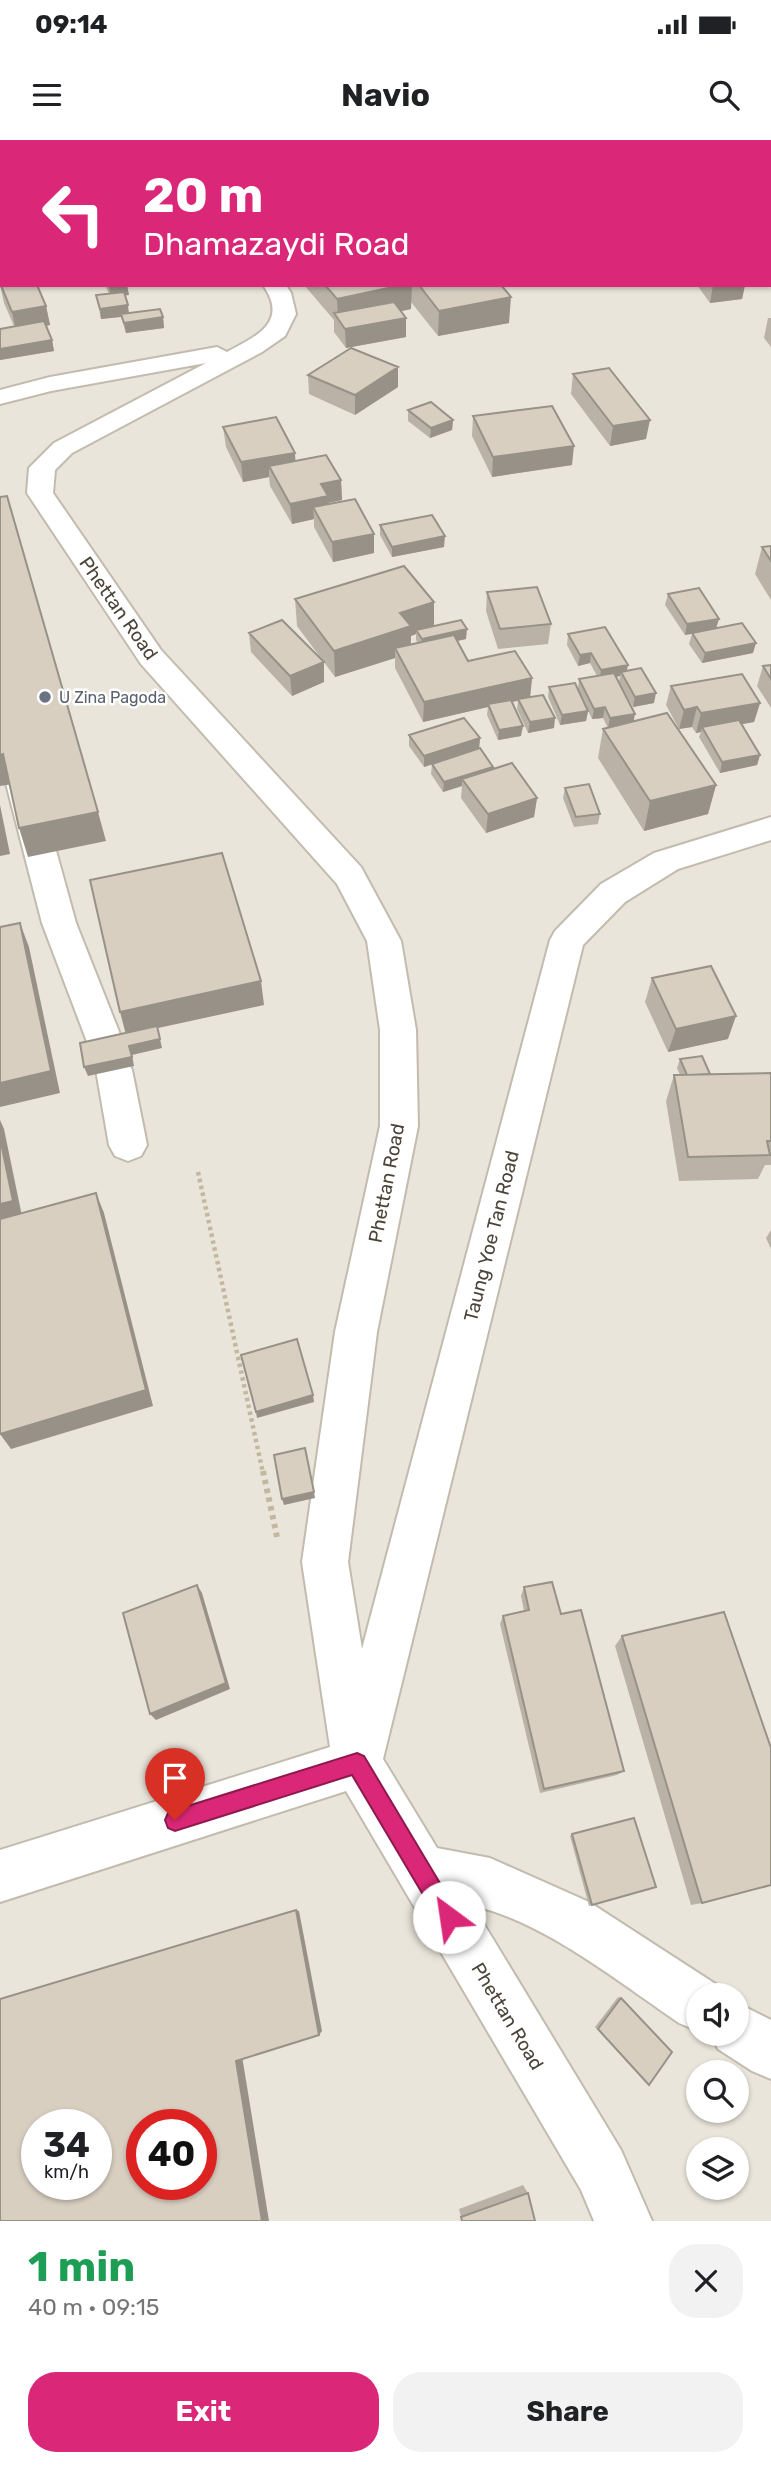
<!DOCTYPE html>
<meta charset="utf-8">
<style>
body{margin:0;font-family:Rubik,sans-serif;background:#f2f2f2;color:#202124;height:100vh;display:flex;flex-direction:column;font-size:26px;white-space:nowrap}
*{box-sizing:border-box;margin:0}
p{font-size:23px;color:#757577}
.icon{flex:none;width:38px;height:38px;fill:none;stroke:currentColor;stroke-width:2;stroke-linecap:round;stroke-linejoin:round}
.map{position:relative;height:2081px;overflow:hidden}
.panel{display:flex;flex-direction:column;background:#fff;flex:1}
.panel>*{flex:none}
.guide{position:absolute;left:0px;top:0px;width:772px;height:147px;box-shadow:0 2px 5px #0004;background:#db2777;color:#fff;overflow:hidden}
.tools{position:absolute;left:686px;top:1843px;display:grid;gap:14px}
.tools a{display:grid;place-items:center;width:63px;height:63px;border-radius:50%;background:#fff;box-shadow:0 2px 5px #0004;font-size:35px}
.speed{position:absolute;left:21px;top:1969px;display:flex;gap:14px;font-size:35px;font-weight:700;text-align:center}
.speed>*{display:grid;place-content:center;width:91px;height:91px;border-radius:50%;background:#fff;box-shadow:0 2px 5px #0004;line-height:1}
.speed small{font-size:18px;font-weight:400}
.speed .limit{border:10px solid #d22;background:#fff;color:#111}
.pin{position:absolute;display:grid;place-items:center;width:60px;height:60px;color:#fff;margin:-72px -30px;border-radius:50% 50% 50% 0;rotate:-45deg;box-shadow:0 0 7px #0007}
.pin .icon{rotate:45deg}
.me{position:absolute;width:77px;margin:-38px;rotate:329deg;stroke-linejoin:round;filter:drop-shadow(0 0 5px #0008)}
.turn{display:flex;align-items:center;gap:24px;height:147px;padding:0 28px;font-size:32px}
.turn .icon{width:91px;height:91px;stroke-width:2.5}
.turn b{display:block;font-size:49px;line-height:60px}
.round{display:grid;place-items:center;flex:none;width:74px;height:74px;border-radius:28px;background:#f2f2f2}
.headline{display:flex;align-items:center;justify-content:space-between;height:119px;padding:0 28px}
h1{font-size:42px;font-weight:700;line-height:52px;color:#1e9e55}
.button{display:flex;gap:14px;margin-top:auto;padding:14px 28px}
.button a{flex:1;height:80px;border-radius:28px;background:#db2777;color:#fff;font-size:28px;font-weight:700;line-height:80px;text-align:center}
.button a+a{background:#f2f2f2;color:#202124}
.status{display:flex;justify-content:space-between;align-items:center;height:49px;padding:0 35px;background:#fff;direction:ltr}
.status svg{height:19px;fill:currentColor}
header{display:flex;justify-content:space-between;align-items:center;height:91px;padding:0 28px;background:#fff;font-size:32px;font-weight:700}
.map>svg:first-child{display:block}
</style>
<div class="status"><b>09:14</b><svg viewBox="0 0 49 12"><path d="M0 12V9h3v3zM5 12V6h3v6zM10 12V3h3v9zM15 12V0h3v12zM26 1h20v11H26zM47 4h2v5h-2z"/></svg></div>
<header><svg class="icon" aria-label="menu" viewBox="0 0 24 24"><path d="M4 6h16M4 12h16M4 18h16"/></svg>Navio<svg class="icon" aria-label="search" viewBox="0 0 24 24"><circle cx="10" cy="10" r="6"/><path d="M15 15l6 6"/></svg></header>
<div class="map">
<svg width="771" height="2081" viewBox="0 0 771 2081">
<rect width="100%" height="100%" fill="#f6f3ec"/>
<path fill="#eae5da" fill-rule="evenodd" d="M0,0H771V2081H0ZM2,2H770V145H2ZM698,1855H737V1894H698ZM698,1932H737V1970H698ZM37,1984H96V2044H37ZM142,1984H201V2044H142ZM698,2009H737V2048H698Z"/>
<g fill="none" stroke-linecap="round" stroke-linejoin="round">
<defs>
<path id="minor" d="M128,0H148L149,2H130Z
M659,0H679L680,2H661Z
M770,91H771V104H770Z
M263,145H286L291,153L296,174L285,196L262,212L72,313L55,330L53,353L161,510L361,727L401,801L416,890L418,986L377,1192L348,1422L362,1509L550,800L555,791L601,744L654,713L771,677V700L678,729L625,762L583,805L383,1619L437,1708L490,1718L589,1762L717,1845L721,1855H698V1891L679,1883C620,1843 542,1780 473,1766L621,2010L652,2081H594L581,2050L346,1651L0,1762V1710L330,1607L302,1422L335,1192L380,986V890L367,801L337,744L141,524L27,353L29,328L54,303L206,223L51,251L0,264V250L50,237L217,207L227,212C257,196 289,182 263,145Z
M0,552L10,555L15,562L76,783L125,907L120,917L127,920L132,930L147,1005L141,1016L128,1021L115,1016L109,1005L96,930L101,920L94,917L89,907L42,783L0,620Z
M737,1863L771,1880V1939L752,1931L718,1909L711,1894H737Z"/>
</defs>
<use href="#minor" stroke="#c2bbae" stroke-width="4"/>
<path stroke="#c4b79f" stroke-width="4.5" stroke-dasharray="3.5 3.5" stroke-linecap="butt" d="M198,1032L263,1333"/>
<path stroke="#c4b79f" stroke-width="6" stroke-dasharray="4.5 4.5" stroke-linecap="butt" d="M263,1331L277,1397"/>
<use href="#minor" fill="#fff" fill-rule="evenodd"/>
</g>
<path fill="#bab2a6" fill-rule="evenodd" d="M694,0H728V2H695Z
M762,0H771V18L770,17V2H761Z
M0,145L46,166L50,185L46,186L52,200L54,211L0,220V189L14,186L4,163Z
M105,145H127L129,155H125L129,173L163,177L164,188L126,193L121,177L101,179L96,155L109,154Z
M304,145H501L509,183L438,196L411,162V169L401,171L406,178V197L346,208L334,192V180Z
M697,145H745L742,159L710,163Z
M768,178H771V207L764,198Z
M573,234L646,299L610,306L571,254Z
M308,235L398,247L355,275L309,254Z
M408,270L453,280L452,290L430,298L408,281Z
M473,276L572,325L492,337L472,296Z
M223,287L296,321L341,340L342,360L328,363V364L374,394V413L333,422L314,387V379L292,384L270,346L269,337L243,342L226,307Z
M380,385L444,407L392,417L380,395Z
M771,406V460L755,434L762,407Z
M487,452L551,484L548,504L498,509L486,471Z
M668,454L716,488L753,513L702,523L689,504L692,494L685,495L665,465Z
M295,459L434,486L466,499L457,501L468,521L532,538L530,557L554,588L528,593L517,569L518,561L512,562L521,596L498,600L487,575L488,567L423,582L395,528V518L335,537L297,486ZM416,494V500L418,503L411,505V496Z
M249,493L324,522V542L292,556L251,512Z
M568,494L627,531L654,563L633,567L619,542L620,536L616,537L634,581L716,645L708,674L644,691L598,618L603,589L608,588L603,578L592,579L586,566L588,571L586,581L560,585L548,557L549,547L578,549L579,539L597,536L590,523L578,526L567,505Z
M771,525V568L757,546L763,526Z
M671,546L760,563L754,582L742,584L760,615L757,625L720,633L699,597L701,592L696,593L692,587L679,589L666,565Z
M409,595L480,598L479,609L493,629L537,658L534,677L486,693L461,658L462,646L443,652L431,634L432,624L424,627L409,606Z
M565,648L600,674L598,684L574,687L563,658Z
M652,838L728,899L668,912L645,862Z
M680,919L710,934L771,933V1025H765L758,1039L679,1041L666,961L674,935H680L677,928Z
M771,1090V1109L766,1098Z
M524,1447L561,1474L624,1631L617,1635L540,1653L500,1484L503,1476L524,1471L521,1456Z
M622,1496L702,1763L691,1765L615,1506Z
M572,1694L592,1765L589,1766L570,1696Z
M618,1857L621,1858L649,1945L645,1942L595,1887Z
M523,2045L528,2053L462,2081L459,2069Z"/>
<path fill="#979187" d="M324,0H361L354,2H324Z
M590,0H623V2H590Z
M704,0H728V2H704Z
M0,107L2,115V125L0,126Z
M122,145H127L129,155L111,158L109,147Z
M402,145H412L411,169L342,184L338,179L337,159Z
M713,145H745L742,159L710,163Z
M511,157L509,183L438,196L439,171Z
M128,165L129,176L101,179L100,169Z
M46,166L50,185L16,191L12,172Z
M163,177L164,188L126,193L124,183Z
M406,178V197L346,208L345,189Z
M52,200L54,211L0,220V209Z
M398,227V247L355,275V255Z
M453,280L452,290L430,298L431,288Z
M650,280L646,299L610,306L613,286Z
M574,306L572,325L492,337L493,317Z
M295,313L296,332L269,326V337L243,342L241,322Z
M341,340L342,360L328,363L329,376L313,367L314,379L292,384L290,364L321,344Z
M374,394V413L333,422L332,402Z
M445,396L444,407L392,417V407Z
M434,462V488L416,490V494L411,496L410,512L395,508V518L335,537L334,511L400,473Z
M719,479L716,489L685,495L687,484Z
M467,489L466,499L421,509L422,499Z
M756,503L753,513L702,523L705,513Z
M591,513L590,523L578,526L580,515Z
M324,522V542L292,556L290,536Z
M628,525L626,535L621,532L620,536L600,540L601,530Z
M532,538L530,558L489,567L488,564V567L423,582L424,562Z
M656,553L654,563L633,567L635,557Z
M760,563L754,582L704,591L702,587L701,592L696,593L701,573Z
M605,567L603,578L592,579L594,569Z
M697,567L692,587L679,589L684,570Z
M588,571L586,581L560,585L562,575Z
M635,574L633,584L608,588L610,578Z
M555,578L554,588L528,593L530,582Z
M523,586L521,596L498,600L499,590Z
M480,598L479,609L424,627V616Z
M3,614L13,644L0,646V615Z
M760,615L757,625L720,633L722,622Z
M493,627L492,637L462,639V646L443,652L444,642Z
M716,645L708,674L644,691L650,661Z
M537,658L534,677L486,693L488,674Z
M0,665L10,714L0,716Z
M98,672L106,701L28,717L19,688Z
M20,783L29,807L60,953L0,967V943Z
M261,841L264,865L126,895L120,872Z
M736,876L728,899L668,912L676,889Z
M160,899L162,908L132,915L134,926L88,936L84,927L129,906Z
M0,980L4,989L23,1081L0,1087Z
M96,1053L104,1073L153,1266L11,1309L0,1294Z
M313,1255L314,1262L257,1278L256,1272Z
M314,1352L315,1358L284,1365L282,1359Z
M197,1445L202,1453L230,1549L156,1580L150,1574Z
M296,1770L299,1771L322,1891L319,1895Z
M242,1916L269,2081H262L236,1921Z"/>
<path fill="#d8cfc1" stroke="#979187" stroke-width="2" fill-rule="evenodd" d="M212,0H247L248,2H213Z
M347,0H353L355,2H338Z
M744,0H758L760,2H746Z
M0,143H2V145H37L46,166L12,172Z
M325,145H402L337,159Z
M419,145H501L511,157L439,171Z
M124,152L128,165L100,169L96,155Z
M394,162L406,178L345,189L334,173Z
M160,169L163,177L124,183L121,174Z
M44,181L52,200L0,209V189Z
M351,208L398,227L355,255L308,235Z
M609,228L650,280L613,286L573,234Z
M431,262L453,280L431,288L408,270Z
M552,266L574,306L493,317L473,276Z
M276,277L295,313L241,322L223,287Z
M326,315L341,340L321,344L328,356L290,364L269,326Z
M7,356L98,672L19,688L3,614L0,615V357Z
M355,359L374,394L332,402L313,367Z
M432,375L445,396L392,407L380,385Z
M771,406V421L762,407Z
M404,426L434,462L400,473L411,486L334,511L295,459Z
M537,447L551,484L500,489L487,452Z
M699,448L719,479L687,484L668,454Z
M282,480L324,522L290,536L249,493Z
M461,480L467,489L422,499L416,490Z
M742,483L756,503L705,513L692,493Z
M605,487L628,525L601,530L591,513L580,515L568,494Z
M454,495L468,521L515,511L532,538L424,562L395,508Z
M771,525V539L763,526Z
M641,528L656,553L635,557L621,532Z
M614,533L635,574L610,578L605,567L594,569L579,539Z
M742,534L760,563L701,573L697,567L684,570L671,546Z
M575,543L588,571L562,575L549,547Z
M543,555L555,578L530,582L518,559Z
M511,560L523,586L499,590L488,564Z
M667,573L716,645L650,661L603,589Z
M464,578L480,598L424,616L409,595Z
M739,580L760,615L722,622L702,587Z
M480,608L493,627L444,642L432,624Z
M512,623L537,658L488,674L462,639Z
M589,644L600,674L576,677L565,648Z
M222,713L261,841L120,872L90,740Z
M20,783L51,931L0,943V787Z
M711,826L736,876L676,889L652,838Z
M157,886L160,899L129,906L132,917L84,927L80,903Z
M702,916L710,934L687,935L680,919Z
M771,933V1001H767L770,1015L688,1017L674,935Z
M0,998L13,1061L0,1064Z
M96,1053L146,1250L0,1294V1079Z
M297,1199L313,1255L256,1272L241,1215Z
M305,1308L314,1352L282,1359L274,1315Z
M552,1442L561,1474L581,1470L624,1631L544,1649L503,1476L529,1470L524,1447Z
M197,1445L226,1543L150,1574L123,1473Z
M724,1472L771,1608V1745L702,1763L622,1496Z
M634,1678L656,1747L592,1765L572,1694Z
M296,1770L319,1895L236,1921L262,2081H0V1859ZM37,1984H96V2044H37ZM142,1984H201V2044H142Z
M621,1858L672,1912L649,1945L598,1889Z
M528,2053L535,2081H462L461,2077Z"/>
<path fill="#db2777" stroke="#8e194d" stroke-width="2" d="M357,1613L364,1616L456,1770L460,1777L456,1785L449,1788L441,1785L352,1635L175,1691L168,1688L165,1680L168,1673L175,1670Z"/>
<circle fill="#6b7280" stroke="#fff" stroke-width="2.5" cx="45" cy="557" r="7"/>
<g text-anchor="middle" stroke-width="5" stroke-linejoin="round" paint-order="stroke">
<g font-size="16" fill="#5b616d" stroke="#fff" text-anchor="start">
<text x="59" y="563">U Zina Pagoda</text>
</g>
<g font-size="19" fill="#4b4439" stroke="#fff">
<text transform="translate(119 468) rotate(55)" y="7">Phettan Road</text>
<text transform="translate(386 1043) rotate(-79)" y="7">Phettan Road</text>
<text transform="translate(491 1096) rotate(-76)" y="7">Taung Yoe Tan Road</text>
<text transform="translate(508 1876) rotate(59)" y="7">Phettan Road</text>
</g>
</g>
</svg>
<div class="tools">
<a><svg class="icon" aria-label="sound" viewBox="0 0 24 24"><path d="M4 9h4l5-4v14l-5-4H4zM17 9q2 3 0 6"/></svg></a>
<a><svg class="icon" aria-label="search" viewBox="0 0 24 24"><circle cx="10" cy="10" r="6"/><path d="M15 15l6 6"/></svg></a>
<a><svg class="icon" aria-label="layers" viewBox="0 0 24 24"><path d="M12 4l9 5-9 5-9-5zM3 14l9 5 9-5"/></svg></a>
</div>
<div class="speed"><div>34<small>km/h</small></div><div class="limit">40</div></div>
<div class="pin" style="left:175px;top:1680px;background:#d93025"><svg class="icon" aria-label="arrive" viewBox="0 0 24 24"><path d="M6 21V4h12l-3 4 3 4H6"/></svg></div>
<svg class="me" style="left:449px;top:1777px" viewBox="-20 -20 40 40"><circle r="19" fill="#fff"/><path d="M0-13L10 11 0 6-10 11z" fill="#db2777"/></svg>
<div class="guide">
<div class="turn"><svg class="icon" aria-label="left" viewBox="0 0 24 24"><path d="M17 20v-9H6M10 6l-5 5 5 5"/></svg><div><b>20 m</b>Dhamazaydi Road</div></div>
</div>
</div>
<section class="panel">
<div class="headline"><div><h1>1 min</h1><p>40 m · 09:15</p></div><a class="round"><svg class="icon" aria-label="close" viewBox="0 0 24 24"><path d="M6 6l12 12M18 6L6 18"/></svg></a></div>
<div class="button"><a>Exit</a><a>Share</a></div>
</section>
